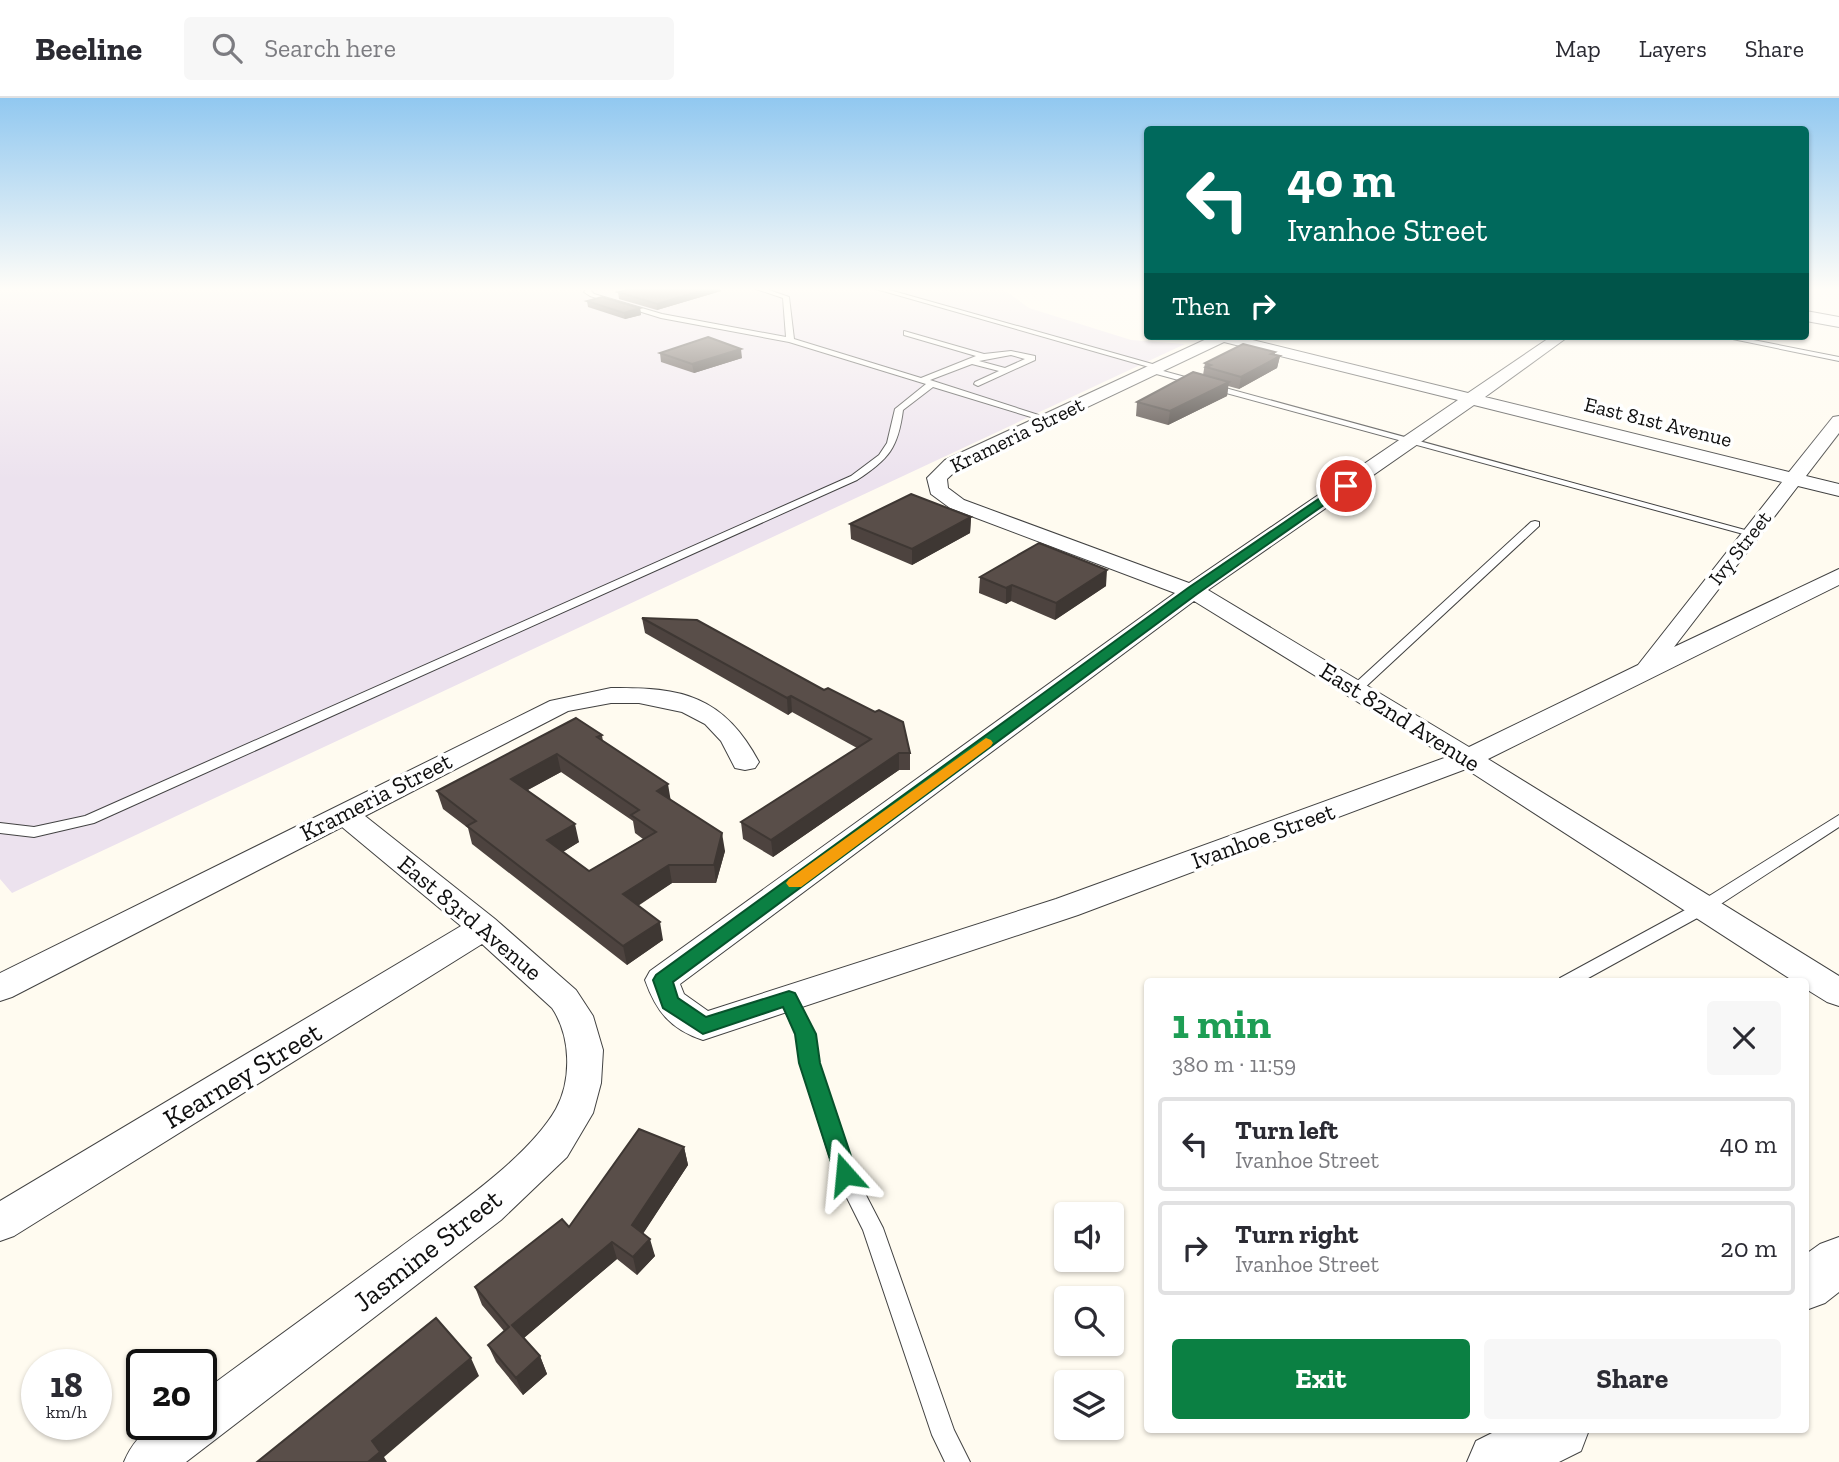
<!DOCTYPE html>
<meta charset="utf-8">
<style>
body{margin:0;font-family:"Zilla Slab",serif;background:#f7f7f7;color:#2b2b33;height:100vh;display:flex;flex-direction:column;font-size:26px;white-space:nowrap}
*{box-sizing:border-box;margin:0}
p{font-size:23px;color:#7c7c81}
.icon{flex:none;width:38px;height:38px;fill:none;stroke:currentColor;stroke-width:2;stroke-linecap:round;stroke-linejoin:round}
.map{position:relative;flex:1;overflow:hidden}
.panel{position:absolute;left:1144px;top:880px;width:665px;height:455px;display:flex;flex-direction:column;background:#fff;border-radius:7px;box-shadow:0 2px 5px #0004}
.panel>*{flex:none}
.top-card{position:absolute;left:1144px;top:28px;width:665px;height:214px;border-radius:7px;box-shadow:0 2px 5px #0004;background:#00695c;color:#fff;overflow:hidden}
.fabs{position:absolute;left:1054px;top:1104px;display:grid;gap:14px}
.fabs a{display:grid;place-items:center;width:70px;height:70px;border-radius:7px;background:#fff;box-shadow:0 2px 5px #0004;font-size:35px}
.speed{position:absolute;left:21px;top:1251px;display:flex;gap:14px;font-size:35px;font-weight:700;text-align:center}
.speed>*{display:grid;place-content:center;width:91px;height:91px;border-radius:50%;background:#fff;box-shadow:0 2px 5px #0004;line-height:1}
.speed small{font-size:18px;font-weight:400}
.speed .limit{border:4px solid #111;border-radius:10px;background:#fff;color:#111}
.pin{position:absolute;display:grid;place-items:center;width:60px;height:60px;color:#fff;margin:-30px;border:4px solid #fff;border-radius:50%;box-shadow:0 2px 7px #0007}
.me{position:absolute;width:77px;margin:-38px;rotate:342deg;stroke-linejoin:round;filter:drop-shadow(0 0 5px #0008)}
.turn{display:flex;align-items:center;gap:24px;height:147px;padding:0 28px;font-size:32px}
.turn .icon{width:91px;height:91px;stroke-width:2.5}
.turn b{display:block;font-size:49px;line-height:60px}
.then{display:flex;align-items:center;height:66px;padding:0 28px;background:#0003;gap:14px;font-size:26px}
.round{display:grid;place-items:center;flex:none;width:74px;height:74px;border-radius:7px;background:#f7f7f7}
.headline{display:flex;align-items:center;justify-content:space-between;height:119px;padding:0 28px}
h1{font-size:42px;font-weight:800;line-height:52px;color:#1e9e55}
.button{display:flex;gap:14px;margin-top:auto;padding:14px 28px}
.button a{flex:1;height:80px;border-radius:7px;background:#0b8043;color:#fff;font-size:28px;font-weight:800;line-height:80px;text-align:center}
.button a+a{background:#f7f7f7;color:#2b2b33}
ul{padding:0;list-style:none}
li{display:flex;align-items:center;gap:21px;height:94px;margin:0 14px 10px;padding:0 14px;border:4px solid #e1e1e2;border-radius:7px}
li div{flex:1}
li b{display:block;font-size:26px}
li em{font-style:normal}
header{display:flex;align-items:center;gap:42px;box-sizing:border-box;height:98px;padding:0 35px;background:#fff;border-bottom:2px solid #e1e1e2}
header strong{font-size:33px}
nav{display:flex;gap:38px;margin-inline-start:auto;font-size:24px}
.search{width:490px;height:63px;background:#f7f7f7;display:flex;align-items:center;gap:18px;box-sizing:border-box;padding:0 24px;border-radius:7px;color:#7c7c81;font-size:26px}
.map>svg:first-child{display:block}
</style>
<header>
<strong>Beeline</strong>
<div class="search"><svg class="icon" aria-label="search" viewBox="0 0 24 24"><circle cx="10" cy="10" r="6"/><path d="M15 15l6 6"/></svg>Search here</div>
<nav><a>Map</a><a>Layers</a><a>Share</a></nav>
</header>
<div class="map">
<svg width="1839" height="1364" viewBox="0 0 1839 1364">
<rect width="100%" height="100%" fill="#fffbf0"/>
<path fill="#ece2ee" d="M0,191H1003L1029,210L1131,242L1185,246L12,795L0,781Z"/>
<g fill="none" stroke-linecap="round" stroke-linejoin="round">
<defs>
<path id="service" d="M586,191H592L591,193L594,196L662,216L786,239L783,200L756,191H766L789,199L794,241L921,280L976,258L904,237V233L984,256L1011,253L1035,258V262L978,288L974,286L975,284L999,273L972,266L930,282L1051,321L1044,323L933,289L903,312C898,350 889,361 857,382L94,725L34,739L0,735V725L34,729L85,718L851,378L879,357L887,345L895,311L926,286L789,244L661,220L590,198L584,194ZM1011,257L1025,261L1005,270L979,263Z
M876,191H886L1163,269L1156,271L1756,435L1755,437H1747L1149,274V270L1156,271Z
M1718,238H1733L1839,259V263Z
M1535,423L1539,424V428L1360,594H1352L1350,591L1352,588L1531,424Z
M1839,717V729L1710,813L1581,884H1558L1560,880L1698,805Z
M788,893L794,895L814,936L818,965L854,1074L883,1130L954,1332L970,1364H945L932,1337L863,1132L835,1076L800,965L796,936L779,900L782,895Z"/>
<path id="minor" d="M1213,238H1236L1468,295L1552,238H1569L1485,299L1789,374L1833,319L1839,318V335L1806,378L1839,386V398L1798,388L1674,549L1839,471V487L1488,661L1839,878V908L1827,904L1806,891V884H1795L1466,671L1078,817L703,942C670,931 656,913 645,882L650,873L1175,495L950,410L931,396L927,380L945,362ZM1224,244L1458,302L1189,485L964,402L948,390L947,381L959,370ZM1474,307L1782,384L1638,567L1469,649L1208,492ZM1194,503L1447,659L1056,801L708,913L684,896L680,886Z
M611,590C682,589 724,598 759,664L755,670L745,672L735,670L721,643L705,626L682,614L639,605H611L568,613L365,718L495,821L576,892L593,918L603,952L601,985L593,1015L567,1059L501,1122L186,1364H124C141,1324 163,1326 201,1326V1295C267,1247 332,1199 398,1151C445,1116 527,1062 556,1011C572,982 571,938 552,910L482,846L14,1138L0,1143V1103L461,828L342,729L12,899L0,903V875L550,603Z"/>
<path id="tertiary" d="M1806,213L1839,219V229L1806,223Z
M1839,1139V1194L1825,1205L1806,1212V1156L1820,1146Z
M1498,1332H1589L1581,1353L1559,1364H1467L1476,1343Z"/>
</defs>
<use href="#service" stroke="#424242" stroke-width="2"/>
<use href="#minor" stroke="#424242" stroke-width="2"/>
<use href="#tertiary" stroke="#424242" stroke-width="2"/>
<use href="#service" fill="#fff" fill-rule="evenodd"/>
<use href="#minor" fill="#fff" fill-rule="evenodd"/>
<use href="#tertiary" fill="#fff" fill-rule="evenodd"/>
</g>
<path fill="#4d433f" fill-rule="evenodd" d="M721,193L657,212L619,201L618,194Z
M587,203L640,210L641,217L625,221L588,209Z
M660,255L742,260L694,275L661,264Z
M1275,256L1280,258L1277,270L1239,291L1228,288L1227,298L1168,327L1136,318L1137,304L1203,277L1205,265Z
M971,419L970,435L912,467L851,441L850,426Z
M980,479L1106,488L1055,522L1011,503L1006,506L979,495Z
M642,520L910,655V672H899L773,759L743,741L741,724L857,650L792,614L788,617L645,535Z
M602,637L603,644L671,702L725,753L716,785H672L638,808L663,842L627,867L472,746L468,730L443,711L437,693ZM561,674L633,723L635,735L643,741L589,773L563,754L579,744L528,692Z
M684,1049L688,1067L643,1135L655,1158L637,1177L617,1161L524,1240L540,1258L547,1276L523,1297L496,1264L488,1247L504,1233L482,1207L475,1189L569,1129Z"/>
<path fill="#3e3733" d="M707,191H720L721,193L657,212V206Z
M640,210L641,217L625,221L624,215Z
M741,251L742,260L694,275L692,266Z
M1275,254L1274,261L1280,258L1277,270L1239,291L1241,279Z
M1229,284L1227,298L1168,327L1170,313Z
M971,419L970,435L912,467V451Z
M1107,472L1106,488L1055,522L1056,505Z
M1012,487L1011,503L1006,506V490Z
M791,598L792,614L788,617L787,600Z
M899,655V672L773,759L771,742Z
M557,656L561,674L516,698L511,681Z
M668,686L671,704L657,693Z
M575,726L579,744L551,761L547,742Z
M722,735L725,753L716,785L714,767Z
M669,767L672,785L626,815L623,796Z
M660,824L663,842L627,867L623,848Z
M684,1049L688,1067L637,1145L632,1127Z
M650,1141L655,1158L637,1177L633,1159Z
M612,1144L617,1161L519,1244L512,1227Z
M540,1258L547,1276L523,1297L516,1280Z
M471,1260L479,1278L384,1359L387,1364H368L372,1343Z"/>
<path fill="#594e49" stroke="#3e3733" stroke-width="2" fill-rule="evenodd" d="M630,191H707L657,206L618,194Z
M602,199L640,210L624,215L587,203Z
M708,239L741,251L692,266L660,255Z
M1243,246L1275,254L1271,256L1280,258L1241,279L1206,269L1211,267L1205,265Z
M1193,274L1229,284L1170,313L1137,304Z
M911,396L971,419L912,451L850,426Z
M1039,445L1107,472L1056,505L1012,487L1006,490L980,479Z
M642,520L697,522L824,592L828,590L875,614L879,612L903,624L910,655H899L771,742L741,724L871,641L791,598L787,600Z
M576,620L602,637L597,639L668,686L657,693L722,735L714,767H669L623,796L660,824L623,848L467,728L476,723L437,693ZM557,656L639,712L631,717L656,734L589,773L547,742L575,726L511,681Z
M639,1031L684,1049L632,1127L650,1141L633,1159L612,1144L512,1227L540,1258L516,1280L488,1247L509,1229L475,1189L562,1121L569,1129Z
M436,1220L471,1260L372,1343L380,1354L368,1364H257Z"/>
<linearGradient id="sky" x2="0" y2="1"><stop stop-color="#91c8f0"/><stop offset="0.5" stop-color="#fffdf8"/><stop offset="1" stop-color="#fffdf8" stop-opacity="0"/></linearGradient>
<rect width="1839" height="382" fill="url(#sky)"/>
<path fill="#0b8043" stroke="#07532c" stroke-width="2" d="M1342,385L1351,388L1197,496L673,884L678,900L706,919L789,893L795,895L816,936L820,965L857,1076L853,1083L845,1086L837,1083L799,965L795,936L783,909L703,936L663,910L653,882L656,877L1188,490Z"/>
<path fill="#f59e0b" d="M986,640L991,642L993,645L991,648L801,789H789L786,785L789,781Z"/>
<g text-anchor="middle" stroke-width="7" stroke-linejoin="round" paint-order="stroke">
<g font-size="21" fill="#0f0f0f" stroke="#fff">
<text transform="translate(1658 324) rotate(14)" y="7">East 81st Avenue</text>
<text transform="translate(1017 337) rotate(-26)" y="7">Krameria Street</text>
<text transform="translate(1740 450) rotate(-52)" y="7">Ivy Street</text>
</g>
<g font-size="24" fill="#0f0f0f" stroke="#fff">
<text transform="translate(1400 619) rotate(32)" y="8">East 82nd Avenue</text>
<text transform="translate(376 699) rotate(-27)" y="8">Krameria Street</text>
<text transform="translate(1263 738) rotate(-20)" y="8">Ivanhoe Street</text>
<text transform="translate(470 820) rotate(40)" y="8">East 83rd Avenue</text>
</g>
<g font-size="28" fill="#0f0f0f" stroke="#fff">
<text transform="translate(242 977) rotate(-31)" y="10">Kearney Street</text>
<text transform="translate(427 1152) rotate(-38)" y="10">Jasmine Street</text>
</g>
</g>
</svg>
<div class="fabs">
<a><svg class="icon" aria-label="sound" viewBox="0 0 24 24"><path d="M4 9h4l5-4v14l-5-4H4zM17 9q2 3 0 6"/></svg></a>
<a><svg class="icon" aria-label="search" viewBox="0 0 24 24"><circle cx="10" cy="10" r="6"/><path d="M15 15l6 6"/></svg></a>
<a><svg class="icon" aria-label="layers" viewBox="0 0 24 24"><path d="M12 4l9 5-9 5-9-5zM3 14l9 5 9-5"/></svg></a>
</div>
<div class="speed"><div>18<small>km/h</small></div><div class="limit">20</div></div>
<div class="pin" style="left:1346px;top:388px;background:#d93025"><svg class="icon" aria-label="arrive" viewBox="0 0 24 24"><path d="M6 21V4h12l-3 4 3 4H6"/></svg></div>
<svg class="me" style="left:845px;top:1076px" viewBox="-20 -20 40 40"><path d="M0-17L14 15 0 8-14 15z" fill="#0b8043" stroke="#fff" stroke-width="4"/></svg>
<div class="top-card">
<div class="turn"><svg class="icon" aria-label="left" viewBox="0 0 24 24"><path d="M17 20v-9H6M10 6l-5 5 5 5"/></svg><div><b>40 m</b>Ivanhoe Street</div></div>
<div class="then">Then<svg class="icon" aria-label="right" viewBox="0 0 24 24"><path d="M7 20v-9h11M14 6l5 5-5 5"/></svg></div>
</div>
<section class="panel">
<div class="headline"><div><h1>1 min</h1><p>380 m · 11:59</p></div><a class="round"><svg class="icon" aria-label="close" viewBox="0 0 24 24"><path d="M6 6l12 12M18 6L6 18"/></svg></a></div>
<ul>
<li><svg class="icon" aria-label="left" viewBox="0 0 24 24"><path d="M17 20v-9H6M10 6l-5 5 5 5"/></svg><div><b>Turn left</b><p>Ivanhoe Street</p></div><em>40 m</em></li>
<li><svg class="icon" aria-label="right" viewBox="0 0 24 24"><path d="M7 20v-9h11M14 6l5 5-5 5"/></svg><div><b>Turn right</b><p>Ivanhoe Street</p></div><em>20 m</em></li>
</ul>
<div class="button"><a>Exit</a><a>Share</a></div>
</section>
</div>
